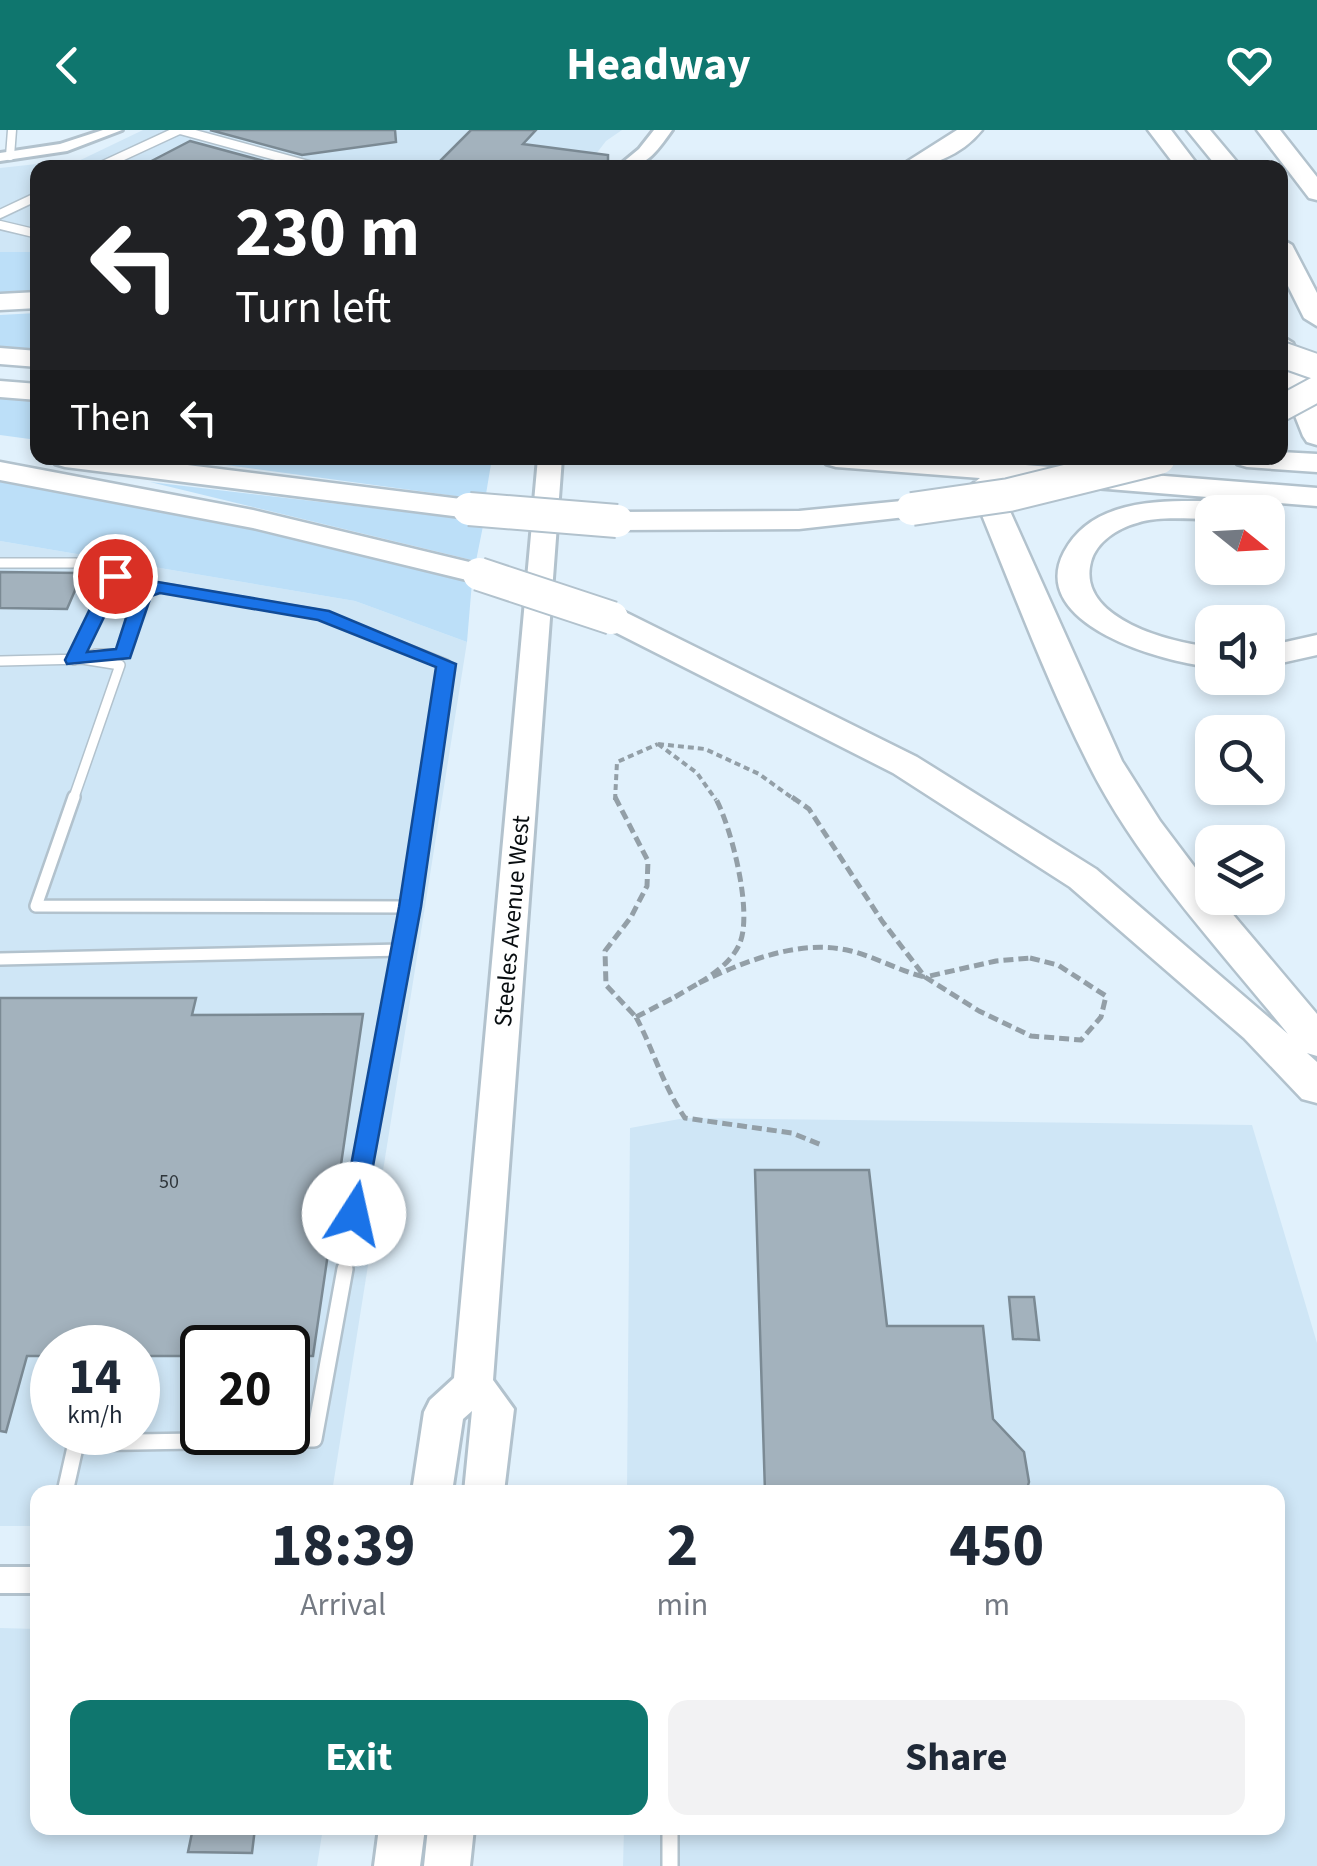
<!DOCTYPE html>
<style>
body{margin:0;font-family:"Source Sans 3",sans-serif;background:#f2f2f3;color:#1f2937;height:100vh;display:flex;flex-direction:column;font-size:38px;white-space:nowrap}
*{box-sizing:border-box;margin:0}
p{font-size:32px;color:#747a83}
.icon{flex:none;width:55px;height:55px;fill:none;stroke:currentColor;stroke-width:2;stroke-linecap:round;stroke-linejoin:round}
.map{position:relative;flex:1;overflow:hidden}
.sheet{position:absolute;left:30px;top:1355px;width:1255px;height:350px;display:flex;flex-direction:column;background:#fff;border-radius:20px;box-shadow:0 5px 15px #0003}
.sheet>*{flex:none}
.hud{position:absolute;left:30px;top:30px;width:1258px;height:305px;border-radius:20px;box-shadow:0 5px 15px #0003;background:#202124;color:#fff;overflow:hidden}
.needle{width:65px;rotate:108deg}
.controls{position:absolute;left:1195px;top:365px;display:grid;gap:20px}
.controls a{display:grid;place-items:center;width:90px;height:90px;border-radius:20px;background:#fff;box-shadow:0 5px 15px #0003;font-size:50px}
.speed{position:absolute;left:30px;top:1195px;display:flex;gap:20px;font-size:50px;font-weight:700;text-align:center}
.speed>*{display:grid;place-content:center;width:130px;height:130px;border-radius:50%;background:#fff;box-shadow:0 5px 15px #0003;line-height:1}
.speed small{font-size:25px;font-weight:400}
.speed .limit{border:5px solid #111;border-radius:15px;background:#fff;color:#111}
.pin{position:absolute;display:grid;place-items:center;width:85px;height:85px;color:#fff;margin:-42px;border:5px solid #fff;border-radius:50%;box-shadow:0 2px 10px #0007}
.me{position:absolute;width:110px;margin:-55px;rotate:10deg;stroke-linejoin:round;filter:drop-shadow(0 0 8px #0008)}
.turn{display:flex;align-items:center;gap:35px;height:210px;padding:0 40px;font-size:45px}
.turn .icon{width:130px;height:130px;stroke-width:2.5}
.turn b{display:block;font-size:70px;line-height:85px}
.then{display:flex;align-items:center;height:95px;padding:0 40px;background:#0003;gap:20px;font-size:38px}
.eta{display:flex;justify-content:space-evenly;align-items:center;height:170px;text-align:center}
.eta b{font-size:60px;font-weight:700;line-height:70px}
.action{display:flex;gap:20px;margin-top:auto;padding:20px 40px}
.action a{flex:1;height:115px;border-radius:20px;background:#0f766e;color:#fff;font-size:40px;font-weight:700;line-height:115px;text-align:center}
.action a+a{background:#f2f2f3;color:#1f2937}
header{display:flex;justify-content:space-between;align-items:center;height:130px;padding:0 40px;background:#0f766e;color:#fff;font-size:45px;font-weight:700}
.map>svg:first-child{display:block}
</style>
<header><svg class="icon" aria-label="back" viewBox="0 0 24 24"><path d="M15 5l-7 7 7 7"/></svg>Headway<svg class="icon" aria-label="heart" viewBox="0 0 24 24"><path d="M12 20l-8-8c-3-5 5-10 8-4 3-6 11-1 8 4z"/></svg></header>
<div class="map">
<svg width="1317" height="1736" viewBox="0 0 1317 1736">
<rect width="100%" height="100%" fill="#e1f1fc"/>
<path fill="#cfe6f6" fill-rule="evenodd" d="M143,0H622L606,11L586,37L38,38L37,122H0V38L55,32L66,37Z
M0,411L355,471L467,512L332,1362H38L37,1396H0ZM52,1218H138V1302H52ZM202,1218H288V1302H202Z
M685,988L1252,995L1317,1213V1736H623L624,1698H1278V1362H627L630,998Z
M0,1498L37,1499L38,1698H323L317,1736H0Z"/>
<path fill="#bcdff8" d="M0,122H37V163L0,165Z
M37,183V224L0,221V185Z
M0,265L37,268V310L0,305Z
M174,328H492L485,370Z
M0,351L251,397L472,452L467,512L355,471L0,411Z
M150,352L484,391L476,431Z"/>
<path fill="#a3b2bd" stroke="#7b8a94" stroke-width="2.5" d="M210,0H395L396,12L302,25Z
M471,0H536L523,14L608,25V38H433Z
M190,11L264,31L216,38H138Z
M0,442L80,443L82,444L67,479L0,478Z
M0,868H196L192,885L363,884L313,1226H288V1218H202V1226H138V1218H52V1226H27L6,1302L0,1301Z
M755,1040H869L887,1196H983L993,1289L1024,1322L1029,1352L1026,1362H765Z
M1009,1167H1034L1039,1210L1013,1209Z
M193,1698H255L252,1723L188,1722Z"/>
<g fill="none" stroke-linecap="round" stroke-linejoin="round">
<defs>
<path id="lane-far3" d="M180,0L320,38
M10,26L12,0
M97,38L179,0
M0,84L38,66
M0,95L38,104"/>
<path id="lane-far2" d="M0,433H76L115,446L74,530
M82,529L96,524H124L143,463L158,457L322,485L446,534L426,670
M1,531L82,529
M73,670L120,535L82,529"/>
<path id="lane-far1" d="M74,667L36,776L410,777L426,667
M402,820L410,777
M0,829L402,820L344,1141"/>
<path id="lane" d="M65,1362L76,1313L314,1309L345,1139
M670,1698V1736"/>
<path id="street" d="M103,0H122L67,21L0,31V23L60,14Z
M0,1437H38V1463H0Z"/>
<path id="secondary" d="M654,0H672C655,24 646,38 616,38L639,19Z
M538,328H562L493,1250L514,1279L504,1362H464L472,1281L463,1289L452,1362H412L424,1282L430,1270L454,1248Z
M379,1698H425L420,1736H374Z
M428,1698H474L470,1736H424Z"/>
<path id="highway" d="M957,0H982C961,26 929,38 897,38Z
M1148,0H1171L1200,38H1177Z
M1187,0H1210L1242,38H1218Z
M1257,0H1280L1317,47V70L1309,68Z
M1280,108L1292,115L1317,163V196L1304,188L1280,140Z
M38,162V178L0,180V164Z
M1280,205L1293,213L1317,271V315L1307,312L1303,306L1280,248Z
M0,218L38,221V237L0,234Z
M0,251L38,254V270L0,267Z
M1280,322L1317,324V342L1247,337L1237,334L1232,328H1280Z
M50,328H131L469,370L480,373L484,379L480,385L469,388L65,337L55,334Z
M821,328H938L1317,358V376L996,350L1122,631L1160,691L1212,760V768H1219L1317,884V926L1307,923L1317,932V973L1302,969L1244,908L1070,757L893,643L601,495L596,488L601,481H623L917,627L1096,739L1288,904C1218,817 1135,730 1086,629C1042,541 1008,447 970,356L980,348L836,337L826,334Z
M0,332L253,380L490,437L495,444L490,451L479,453L253,398L0,350Z
M912,370L923,373L927,379L923,385L799,399L617,400L606,397L602,391L606,385L617,382L799,381Z
M1208,371L1219,374L1221,382H1212V388L1208,389C1185,389 1159,386 1137,393C1118,398 1096,412 1091,432C1076,489 1172,513 1212,517V537C1165,533 1026,495 1064,422C1075,401 1094,387 1116,380C1146,370 1177,371 1208,371Z
M1317,505V525L1268,536V516Z"/>
</defs>
<use href="#lane-far3" stroke="#b2c2cd" stroke-width="11"/>
<use href="#lane-far2" stroke="#b2c2cd" stroke-width="12"/>
<use href="#lane-far1" stroke="#b2c2cd" stroke-width="16"/>
<use href="#lane" stroke="#b2c2cd" stroke-width="20"/>
<use href="#street" stroke="#b2c2cd" stroke-width="6"/>
<use href="#secondary" stroke="#b2c2cd" stroke-width="6"/>
<use href="#highway" stroke="#b2c2cd" stroke-width="5"/>
<path stroke="#939fa7" stroke-width="4" stroke-dasharray="6 4" stroke-linecap="butt" d="M658,614L705,619L759,644L795,670
M658,614L697,643L716,670
M615,670L617,632L658,614"/>
<path stroke="#939fa7" stroke-width="5" stroke-dasharray="10 5" stroke-linecap="butt" d="M615,667L648,731L647,756L631,787L605,821L606,855L636,887
M792,667L809,679L882,791L925,847
M1030,828L1058,835L1106,866L1101,887L1081,910L1031,906L979,881L925,847L996,831Z
M699,853C714,844 731,832 739,815C754,784 731,696 715,667
M699,853C743,832 800,808 851,821C876,827 899,841 925,847
M675,867L699,853
M675,867L699,853
M636,887C654,921 663,956 685,988L792,1003L824,1016
M636,887L675,867
M636,887L675,867"/>
<use href="#lane-far3" stroke="#fff" stroke-width="8"/>
<use href="#lane-far2" stroke="#fff" stroke-width="9"/>
<use href="#lane-far1" stroke="#fff" stroke-width="11"/>
<use href="#lane" stroke="#fff" stroke-width="15"/>
<use href="#street" fill="#fff" fill-rule="evenodd"/>
<use href="#secondary" fill="#fff" fill-rule="evenodd"/>
<use href="#highway" fill="#fff" fill-rule="evenodd"/>
<defs>
<path id="highway-bridge-far1" d="M1280,224L1317,237
M1280,279L1317,259"/>
<path id="highway-bridge" d="M469,379L617,391
M912,379L1009,365L1159,328
M479,444L612,488"/>
</defs>
<use href="#highway-bridge-far1" stroke="#b2c2cd" stroke-width="29" stroke-linecap="butt"/>
<use href="#highway-bridge" stroke="#b2c2cd" stroke-width="36" stroke-linecap="butt"/>
<use href="#highway-bridge-far1" stroke="#fff" stroke-width="25"/>
<use href="#highway-bridge" stroke="#fff" stroke-width="32"/>
</g>
<path fill="#1a73e8" stroke="#114b97" stroke-width="2.5" d="M115,441L124,446L87,522L116,519L134,463L158,452L329,481L456,534L421,777L363,1090H346L342,1084L399,777L436,537L318,490L160,463L151,466L130,528L67,534L65,530L106,446Z"/>
<g text-anchor="middle" stroke-width="8" stroke-linejoin="round" paint-order="stroke">
<g font-size="20" fill="#2f363b">
<text x="169" y="1058">50</text>
</g>
<g font-size="25" fill="#080d10" stroke="#fff">
<text transform="translate(511 791) rotate(-85)" y="9">Steeles Avenue West</text>
</g>
</g>
</svg>
<div class="controls">
<a><svg class="needle" viewBox="-14 -14 28 28"><path d="M0-13l5 13h-10z" fill="#e53935"/><path d="M0 13l5-13h-10z" fill="#747a83"/></svg></a>
<a><svg class="icon" aria-label="sound" viewBox="0 0 24 24"><path d="M4 9h4l5-4v14l-5-4H4zM17 9q2 3 0 6"/></svg></a>
<a><svg class="icon" aria-label="search" viewBox="0 0 24 24"><circle cx="10" cy="10" r="6"/><path d="M15 15l6 6"/></svg></a>
<a><svg class="icon" aria-label="layers" viewBox="0 0 24 24"><path d="M12 4l9 5-9 5-9-5zM3 14l9 5 9-5"/></svg></a>
</div>
<div class="speed"><div>14<small>km/h</small></div><div class="limit">20</div></div>
<div class="pin" style="left:115px;top:446px;background:#d93025"><svg class="icon" aria-label="arrive" viewBox="0 0 24 24"><path d="M6 21V4h12l-3 4 3 4H6"/></svg></div>
<svg class="me" style="left:354px;top:1084px" viewBox="-20 -20 40 40"><circle r="19" fill="#fff"/><path d="M0-13L10 11 0 6-10 11z" fill="#1a73e8"/></svg>
<div class="hud">
<div class="turn"><svg class="icon" aria-label="left" viewBox="0 0 24 24"><path d="M17 20v-9H6M10 6l-5 5 5 5"/></svg><div><b>230 m</b>Turn left</div></div>
<div class="then">Then<svg class="icon" aria-label="left" viewBox="0 0 24 24"><path d="M17 20v-9H6M10 6l-5 5 5 5"/></svg></div>
</div>
<section class="sheet">
<div class="eta">
<div><b>18:39</b><p>Arrival</p></div>
<div><b>2</b><p>min</p></div>
<div><b>450</b><p>m</p></div>
</div>
<div class="action"><a>Exit</a><a>Share</a></div>
</section>
</div>
